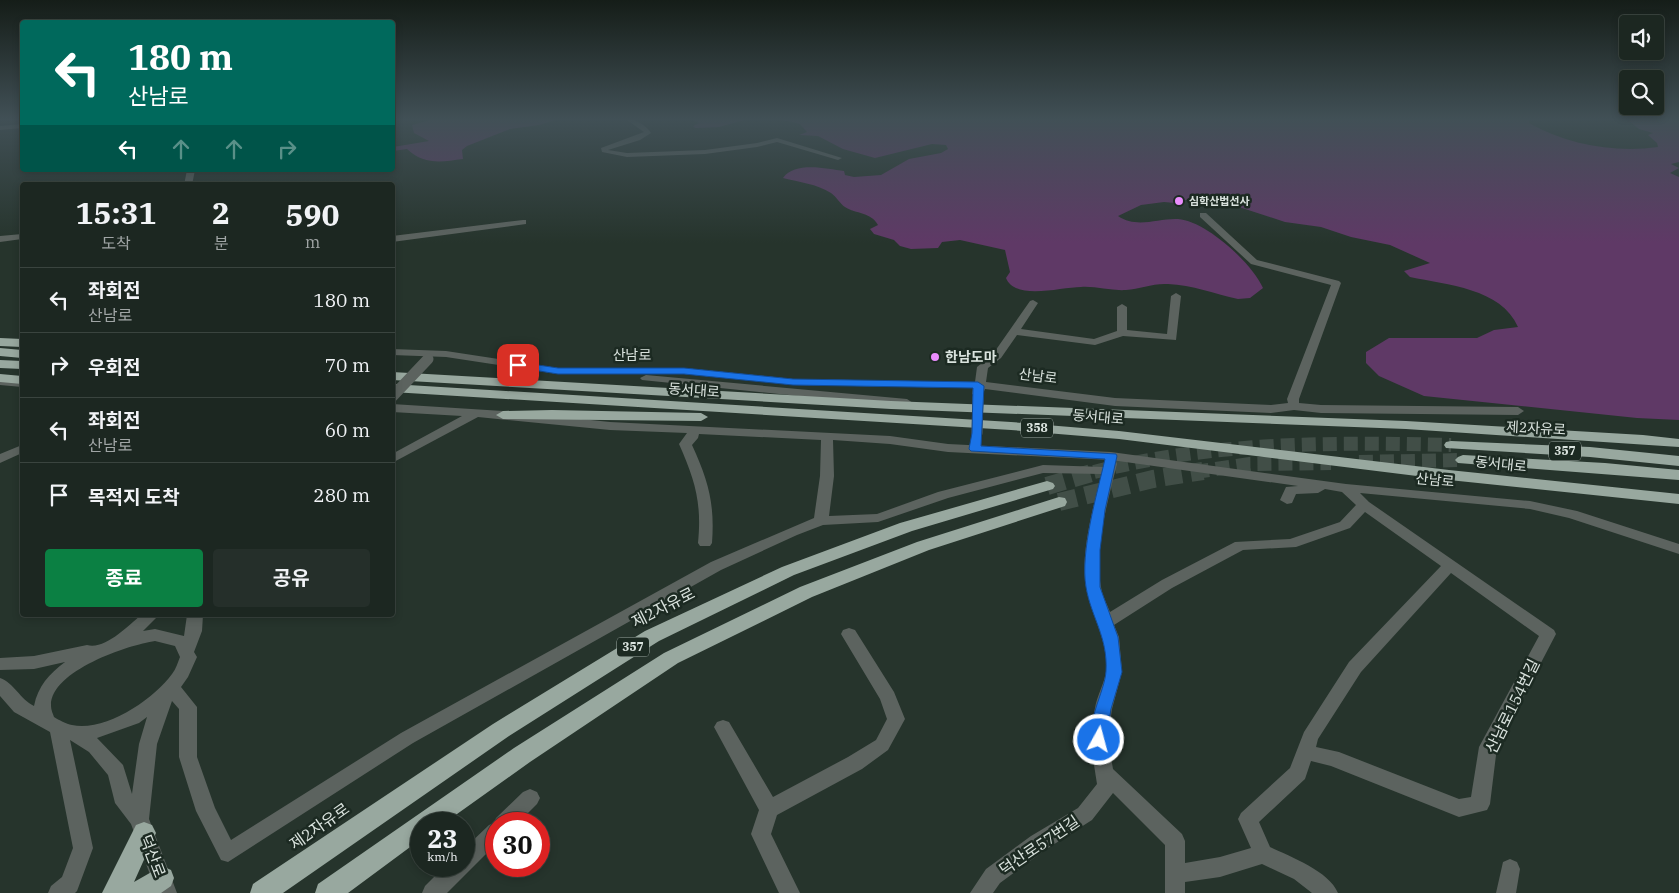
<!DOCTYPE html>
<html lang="ko">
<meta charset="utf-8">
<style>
body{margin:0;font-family:"IBM Plex Serif","Noto Sans KR",serif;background:#252f2a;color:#f1f3f6;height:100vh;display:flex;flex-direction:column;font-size:19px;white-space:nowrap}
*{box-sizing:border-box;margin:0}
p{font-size:16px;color:#a0a5a5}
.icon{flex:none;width:28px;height:28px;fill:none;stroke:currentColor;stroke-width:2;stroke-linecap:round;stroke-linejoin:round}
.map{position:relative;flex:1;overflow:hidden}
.details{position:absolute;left:20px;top:182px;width:375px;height:435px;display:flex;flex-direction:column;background:#1c2721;border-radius:5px;box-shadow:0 2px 8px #0003,0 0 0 1px #3a443f}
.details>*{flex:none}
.top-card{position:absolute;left:20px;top:20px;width:375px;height:152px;border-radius:5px;box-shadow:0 2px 8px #0003,0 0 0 1px #3a443f;background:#00695c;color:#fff;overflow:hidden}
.buttons{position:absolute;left:1619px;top:15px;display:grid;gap:10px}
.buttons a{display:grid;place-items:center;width:45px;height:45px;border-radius:5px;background:#1c2721;box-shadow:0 2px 8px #0003,0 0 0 1px #3a443f;font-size:25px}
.speed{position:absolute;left:410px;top:812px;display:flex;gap:10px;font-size:25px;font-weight:700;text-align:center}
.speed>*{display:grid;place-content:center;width:65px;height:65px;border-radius:50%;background:#1c2721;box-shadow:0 2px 8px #0003,0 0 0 1px #3a443f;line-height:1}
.speed small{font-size:12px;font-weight:400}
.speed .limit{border:8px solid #d22;background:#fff;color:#111}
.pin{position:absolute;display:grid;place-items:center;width:42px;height:42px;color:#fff;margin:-21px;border-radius:10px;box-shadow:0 2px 8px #0006}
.me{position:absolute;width:55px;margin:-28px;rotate:7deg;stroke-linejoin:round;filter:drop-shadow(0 0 4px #0008)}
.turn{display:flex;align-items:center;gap:18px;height:105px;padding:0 25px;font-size:22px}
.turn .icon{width:65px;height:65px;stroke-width:2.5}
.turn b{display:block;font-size:35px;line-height:42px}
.lanes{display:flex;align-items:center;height:48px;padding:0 25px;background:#0003;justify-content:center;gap:25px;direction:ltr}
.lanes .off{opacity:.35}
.eta{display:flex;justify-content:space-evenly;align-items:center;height:85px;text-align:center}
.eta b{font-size:30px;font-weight:700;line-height:35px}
.action{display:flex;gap:10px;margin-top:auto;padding:10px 25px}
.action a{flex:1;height:58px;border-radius:5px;background:#0b8043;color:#fff;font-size:20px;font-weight:700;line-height:58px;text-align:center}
.action a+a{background:#252f2a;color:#f1f3f6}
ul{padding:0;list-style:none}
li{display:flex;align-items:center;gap:15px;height:65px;padding:0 25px;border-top:1px solid #3a443f}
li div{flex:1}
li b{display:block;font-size:19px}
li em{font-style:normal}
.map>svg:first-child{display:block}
</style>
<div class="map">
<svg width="1679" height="893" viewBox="0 0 1679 893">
<rect width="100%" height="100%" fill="#26342c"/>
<path fill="#5f3966" d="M437,118H562L539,125L510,129L467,146L462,150L463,159C441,162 424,165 407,149L393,151V147L429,141L414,133L412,125Z
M688,118H1527L1530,119L1529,123C1567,145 1616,153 1658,147L1657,143L1648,135L1653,133L1639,129L1629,121L1631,120L1668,118L1679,121V162L1671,164L1679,168L1670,173L1679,177V420L1637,418L1424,396L1379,376L1366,363V352L1389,338H1477L1494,330L1518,327C1501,288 1447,285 1410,277L1404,271L1430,263L1390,245L1351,237L1321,227L1285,222L1239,207L1193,198L1175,203L1164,202L1141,205L1118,216C1137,229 1158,218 1178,219C1206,221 1252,263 1263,288L1250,298L1238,299C1215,294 1192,285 1168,284C1153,283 1140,289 1126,290C1111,291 1096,286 1081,287C1061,287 1015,301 1006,278L1010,272L1005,250L960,240L942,242L938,248L911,249L900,246L894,240L874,234L870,229L878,225C871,212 856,214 845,207C840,204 837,197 831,193C817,184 799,182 783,178C795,161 827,169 844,171L845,175L854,177L881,175L909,159L941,153L948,149L946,145L932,144L875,158L843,149L818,136L799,135L807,132L800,124L788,121L752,118L719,127L695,128L693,126L699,123Z"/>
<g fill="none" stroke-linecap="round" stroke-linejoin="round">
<path stroke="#414e47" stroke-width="14" stroke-dasharray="14 7" stroke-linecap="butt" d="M1359,462L1463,460
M1094,472C1210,442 1331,442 1451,445
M1195,472L1250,464L1331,463"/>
<path stroke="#414e47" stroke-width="18" stroke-dasharray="18 9" stroke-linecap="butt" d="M1047,486L1098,471
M1059,502L1153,479L1203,471"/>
<path fill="#5c635f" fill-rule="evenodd" d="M624,118C634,118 646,125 651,133L640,140L608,150L627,153L705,150L757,143L777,138L842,158L838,160L777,142L757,147L705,154L627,157L602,152L601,148L644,132Z
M22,124V128L0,130V126Z
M187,170H195L192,185H184Z
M1200,213H1206L1257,260L1339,281L1341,283L1299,399V403L1321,405L1518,407L1524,411L1518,415L1321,413L1294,410L1271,413L1115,406L985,389L982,396L978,397L972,394L973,388L793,385L684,374H558L446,357L392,355V349L446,351L558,368H684L793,379L975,382L977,367L993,354L1030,301L1033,300L1038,303L1021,329L1094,339L1117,331V307L1122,304L1127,307V330L1167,334L1171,296L1176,293L1181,296L1176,340L1123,336L1095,345L1017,335L1001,358L988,368L986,382L1115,398L1271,405L1288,403L1287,399L1331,285L1251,264L1200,217Z
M523,220H526V224L392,242V236Z
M22,234V239L0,242V236Z
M646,375L907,399L913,403L907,407L642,380L640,378Z
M0,379L22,381V387L0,385Z
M392,404L503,411L610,422L890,436L948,444L1111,452L1346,484L1530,501L1577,511L1679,544V554L1569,518L1530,509L1360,493L1369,502L1554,630L1556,634L1497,747L1490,804L1487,810L1459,817L1331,766L1311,761L1305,779L1259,822L1270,847C1291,857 1329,871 1338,893H1312L1294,879L1262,864L1220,877L1185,882V893H1165V845L1113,793L1092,820L1045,850L1000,883L993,893H970L986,869L1031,836L1078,808L1097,784C1093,758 1088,735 1095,708C1097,696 1104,684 1106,672C1109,640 1091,617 1086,587C1080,556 1093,505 1102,474L1043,473L948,498L878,522L823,525L797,535L721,570L413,743L228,862L221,860L196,811L179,757V709L172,701L157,744L149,819L177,893H157L131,824L115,803L108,775L89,752L70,740L93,848L77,891L75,893H48L51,886L62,877L73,848L50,732L14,712L0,696V678C14,683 20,699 34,706C38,686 49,674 65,662L34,669L0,670V658L34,656L87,645C105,650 128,626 141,615H159L143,631L155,629L184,636L187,615H203L202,631L194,652L197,657L188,677L181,687L197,707V757L215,808L231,840L401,733L711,562L814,518L820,476L821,440L699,434L698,438L692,445C708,480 715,503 712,543L710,546H700L698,543C702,503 695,480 679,444L687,433L610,430L478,417L392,463V454L462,416L392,412ZM833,440L890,444L948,452L1111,460L1298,486L1286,487L1280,500L1287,504L1292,503L1296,494L1318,493L1325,489L1342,492L1356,505L1340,522L1290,539L1235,542L1162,580L1110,612C1107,604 1102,595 1101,587C1094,548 1108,500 1117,464L1116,461H1106L1104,467L1043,465L938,492L877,514L829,516L834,476ZM1365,512L1441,566L1349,662L1304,732L1290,768L1241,813L1238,819L1251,848L1220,857L1185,863V841L1182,834L1113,769L1108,740L1112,709L1122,672L1119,637L1114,625L1172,588L1243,550L1296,547L1350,528ZM1451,573L1539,636L1479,747L1471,797L1459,799L1339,752L1316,747L1318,739L1361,672ZM155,641L175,646L180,657C178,662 176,669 172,674C153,700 105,732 72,725C66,724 59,720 54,717C53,714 51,710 51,706C50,671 128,645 155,641ZM147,717L139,744L132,794L123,765L97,738L139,723Z
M22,445V453L0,463V454Z
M849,628L855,630L894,692L905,719L888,750L862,769L777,815L771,834L800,893H779L751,834L759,810L714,727L717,722L723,720L729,722L773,797L848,757L876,740L887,719L880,699L841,634L843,630Z
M530,789L537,792L540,798L537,804L517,824H496V844L447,893H422L425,886L445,866H464V849L489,825L494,823L496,818L523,792Z
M1510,859L1517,862L1520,869L1516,893H1496L1503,862Z"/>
<path fill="#98a89f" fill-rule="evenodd" d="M0,338L22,339V347L0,346Z
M0,348L22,350V358L0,356Z
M0,360L22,361V369L0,368Z
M392,372L891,401L1406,421L1643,435L1679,439V447L1406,429L891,409L392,380Z
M0,374L22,376V384L0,382Z
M392,384L1011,422L1119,431L1449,470L1679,494V504L1449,480L1119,439L1011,430L392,392Z
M552,410L701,413L708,417L701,421L503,419L496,415L503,411Z
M1451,441L1590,447L1679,456V466L1590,457L1446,448L1444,445L1446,442Z
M1463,455L1605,463L1679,470V480L1458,463L1455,460L1458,457Z
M1047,481L1053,483L1055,486L1053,489L912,531L794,575L659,641L509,736L283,893H250L253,884L493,724L645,631L782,567L900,523Z
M1059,497L1065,498L1067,502L1065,506L929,550L812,597L678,663L530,762L443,824H421V839L348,893H315L318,884L514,748L664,653L800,587L917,542Z
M144,822L152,825L156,833L134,882L162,866L171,870L174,878L171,886L161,893H102L136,825Z"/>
<path stroke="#5c635f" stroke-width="11" d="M392,397L428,359
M977,433L978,398"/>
</g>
<linearGradient id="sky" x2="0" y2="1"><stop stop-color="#151d18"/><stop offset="0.49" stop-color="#415056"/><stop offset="1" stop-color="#415056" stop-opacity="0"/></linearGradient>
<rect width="1679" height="243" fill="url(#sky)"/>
<path fill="#1a73e8" stroke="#114b97" d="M518,362L558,368H684L793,379L978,382L984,386L981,446L1116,454L1117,456L1105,510L1100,550V587L1118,637L1122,672L1111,709L1105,745L1099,747L1094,745C1084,724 1105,692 1106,671C1108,637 1091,617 1086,587C1080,552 1097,494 1105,459L971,451L969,449L972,433L973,388L793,385L684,374H558L514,367V363Z"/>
<g fill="#ea8dfd" stroke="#1c2a22" stroke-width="2">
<circle cx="1179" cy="201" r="5"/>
<circle cx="935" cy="357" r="5"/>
</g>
<g text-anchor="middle" stroke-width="5" stroke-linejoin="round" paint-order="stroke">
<g font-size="11" font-weight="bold" fill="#dae3de" stroke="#1c2a22" text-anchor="start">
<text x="1189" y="205">심학산법선사</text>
</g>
<g fill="#1c2a22" stroke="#a1aca6" stroke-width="1">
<rect x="1021" y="418.5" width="32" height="19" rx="4"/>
<rect x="1549" y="441.5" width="32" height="19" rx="4"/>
<rect x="617" y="637.5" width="32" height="19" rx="4"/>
</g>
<g font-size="12" font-weight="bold" fill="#dae3de">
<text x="1037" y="432">358</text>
<text x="1565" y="455">357</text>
<text x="633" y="651">357</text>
</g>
<g font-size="14" fill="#dae3de" stroke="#1c2a22">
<text x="632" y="360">산남로</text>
<text transform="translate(1038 376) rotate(7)" y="5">산남로</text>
<text transform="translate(694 390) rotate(4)" y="5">동서대로</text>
<text transform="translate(1098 417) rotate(5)" y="5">동서대로</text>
<text transform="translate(1536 428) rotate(3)" y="5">제2자유로</text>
<text transform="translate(1501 464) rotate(6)" y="5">동서대로</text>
<text transform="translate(1435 480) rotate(5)" y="5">산남로</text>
</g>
<g font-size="14" font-weight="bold" fill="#dae3de" stroke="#1c2a22" text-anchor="start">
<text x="945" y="362">한남도마</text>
</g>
<g font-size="16" fill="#dae3de" stroke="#1c2a22">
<text transform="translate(663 607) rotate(-27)" y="6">제2자유로</text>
<text transform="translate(1512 706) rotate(-64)" y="6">산남로154번길</text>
<text transform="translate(319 826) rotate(-35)" y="6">제2자유로</text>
<text transform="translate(1039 845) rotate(-34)" y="6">덕산로57번길</text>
<text transform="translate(153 856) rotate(69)" y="6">덕산로</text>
</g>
</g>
</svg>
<div class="buttons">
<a><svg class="icon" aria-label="sound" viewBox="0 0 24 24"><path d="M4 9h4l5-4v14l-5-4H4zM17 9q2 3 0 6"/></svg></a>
<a><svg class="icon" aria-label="search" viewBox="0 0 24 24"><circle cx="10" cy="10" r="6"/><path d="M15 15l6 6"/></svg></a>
</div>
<div class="speed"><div>23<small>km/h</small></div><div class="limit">30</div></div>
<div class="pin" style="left:518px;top:365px;background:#d93025"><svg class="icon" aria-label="arrive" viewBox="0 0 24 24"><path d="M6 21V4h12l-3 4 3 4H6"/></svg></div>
<svg class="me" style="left:1099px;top:740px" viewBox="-20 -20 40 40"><circle r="17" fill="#1a73e8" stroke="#fff" stroke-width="3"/><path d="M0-11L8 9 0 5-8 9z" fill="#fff"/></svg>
<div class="top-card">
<div class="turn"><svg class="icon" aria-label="left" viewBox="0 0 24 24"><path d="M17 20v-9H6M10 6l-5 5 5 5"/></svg><div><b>180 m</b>산남로</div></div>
<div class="lanes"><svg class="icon" aria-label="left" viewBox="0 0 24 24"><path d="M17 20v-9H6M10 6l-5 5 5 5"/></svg><svg class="icon off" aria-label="ahead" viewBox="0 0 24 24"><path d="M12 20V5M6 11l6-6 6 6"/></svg><svg class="icon off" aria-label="ahead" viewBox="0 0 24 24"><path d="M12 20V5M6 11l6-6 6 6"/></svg><svg class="icon off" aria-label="right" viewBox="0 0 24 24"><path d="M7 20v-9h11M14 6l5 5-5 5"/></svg></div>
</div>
<section class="details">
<div class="eta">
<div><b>15:31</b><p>도착</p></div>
<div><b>2</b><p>분</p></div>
<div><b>590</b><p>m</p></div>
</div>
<ul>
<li><svg class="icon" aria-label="left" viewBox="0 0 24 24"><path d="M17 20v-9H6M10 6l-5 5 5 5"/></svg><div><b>좌회전</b><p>산남로</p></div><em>180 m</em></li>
<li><svg class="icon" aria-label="right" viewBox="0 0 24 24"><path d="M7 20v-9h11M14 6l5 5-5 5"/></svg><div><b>우회전</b></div><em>70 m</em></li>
<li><svg class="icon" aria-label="left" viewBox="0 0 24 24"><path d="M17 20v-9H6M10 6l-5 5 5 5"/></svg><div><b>좌회전</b><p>산남로</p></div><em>60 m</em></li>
<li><svg class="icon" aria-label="arrive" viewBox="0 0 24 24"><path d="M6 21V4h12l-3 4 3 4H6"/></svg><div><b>목적지 도착</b></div><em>280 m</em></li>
</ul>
<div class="action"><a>종료</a><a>공유</a></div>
</section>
</div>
